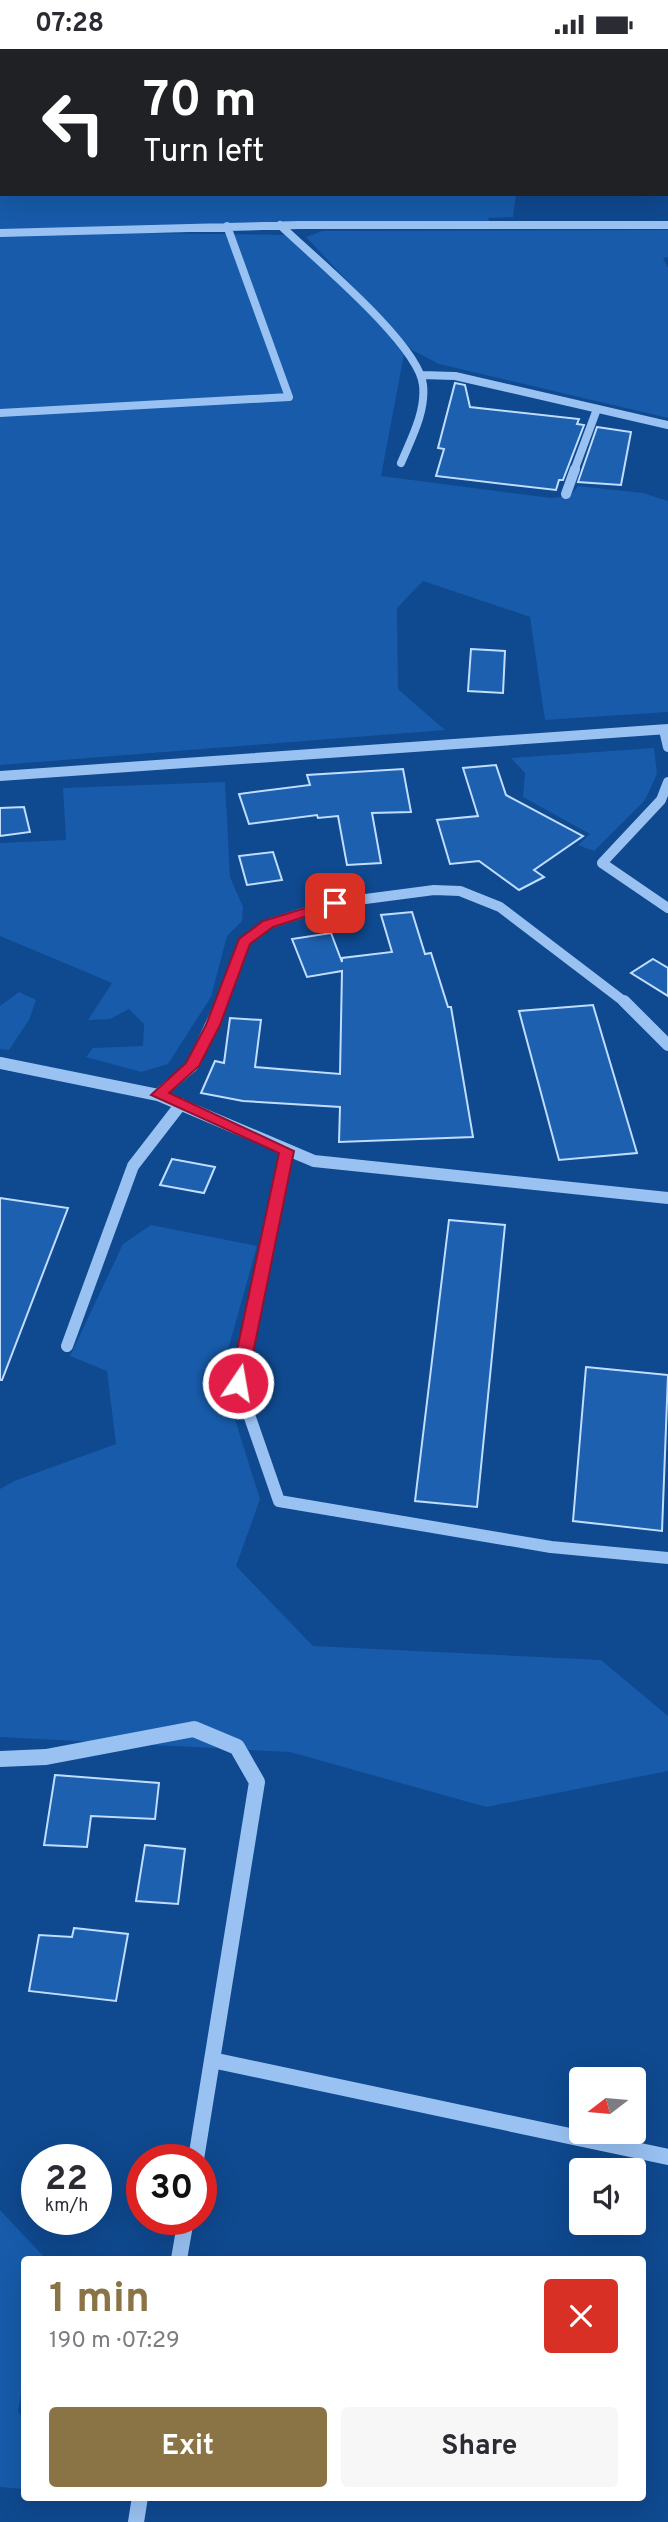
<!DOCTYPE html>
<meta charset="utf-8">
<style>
body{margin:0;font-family:Overpass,sans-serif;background:#f7f7f7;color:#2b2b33;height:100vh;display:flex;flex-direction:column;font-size:26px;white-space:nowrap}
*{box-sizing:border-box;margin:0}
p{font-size:23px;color:#7c7c81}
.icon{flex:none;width:38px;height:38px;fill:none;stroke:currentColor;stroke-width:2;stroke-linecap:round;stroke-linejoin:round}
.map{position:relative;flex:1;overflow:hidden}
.side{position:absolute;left:21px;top:2207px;width:625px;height:245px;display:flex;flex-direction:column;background:#fff;border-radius:7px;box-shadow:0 7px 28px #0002}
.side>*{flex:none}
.top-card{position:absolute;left:0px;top:0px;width:668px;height:147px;box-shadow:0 7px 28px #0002;background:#202124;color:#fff;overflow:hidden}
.needle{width:46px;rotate:254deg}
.tools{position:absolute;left:569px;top:2018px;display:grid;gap:14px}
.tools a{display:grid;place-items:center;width:77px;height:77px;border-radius:7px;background:#fff;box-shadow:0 7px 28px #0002;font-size:35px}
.speed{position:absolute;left:21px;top:2095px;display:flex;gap:14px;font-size:35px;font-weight:700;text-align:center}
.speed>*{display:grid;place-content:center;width:91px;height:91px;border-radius:50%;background:#fff;box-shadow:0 7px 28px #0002;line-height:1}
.speed small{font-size:18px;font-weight:400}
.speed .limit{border:10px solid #d22;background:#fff;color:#111}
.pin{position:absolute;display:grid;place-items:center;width:60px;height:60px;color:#fff;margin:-30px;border-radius:14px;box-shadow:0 4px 10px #0006}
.me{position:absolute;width:77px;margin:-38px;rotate:12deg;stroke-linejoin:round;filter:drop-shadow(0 0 5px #0008)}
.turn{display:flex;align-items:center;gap:24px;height:147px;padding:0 28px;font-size:32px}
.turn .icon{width:91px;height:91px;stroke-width:2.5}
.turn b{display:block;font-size:49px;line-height:60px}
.round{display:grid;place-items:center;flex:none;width:74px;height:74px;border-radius:7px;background:#f7f7f7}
.overview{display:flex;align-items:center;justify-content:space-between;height:119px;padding:0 28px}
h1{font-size:42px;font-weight:700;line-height:52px;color:#8a7445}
.primary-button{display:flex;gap:14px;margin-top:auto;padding:14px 28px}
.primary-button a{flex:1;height:80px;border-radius:7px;background:#8a7445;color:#fff;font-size:28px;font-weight:700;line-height:80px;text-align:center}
.primary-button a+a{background:#f7f7f7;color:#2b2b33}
.status{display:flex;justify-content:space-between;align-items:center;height:49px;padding:0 35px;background:#fff;direction:ltr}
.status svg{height:19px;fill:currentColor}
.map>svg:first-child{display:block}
</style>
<div class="status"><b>07:28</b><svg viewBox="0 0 49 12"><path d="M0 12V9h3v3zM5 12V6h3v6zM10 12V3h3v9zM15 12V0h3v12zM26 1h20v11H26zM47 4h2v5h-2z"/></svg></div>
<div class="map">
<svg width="668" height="2473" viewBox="0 0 668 2473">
<rect width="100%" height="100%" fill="#0f498f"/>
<path fill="#175baa" d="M0,0H615L616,2H2V145H516L513,168L488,169L490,173L0,182Z
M668,181V208L663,209L668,219V369L439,315L412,301L306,188L322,182Z
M58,183L290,186L405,300L381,427L551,449L570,447L578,437L643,444L668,452V663L545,671L530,568L423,532L397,559L398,640L445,681L0,716V184Z
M654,699L657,725L645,751L594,802L578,796L590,785L523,748L525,724L511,709Z
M225,733L230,828L243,858L242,872L227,887L211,948L168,1015L141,1023L86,1008L93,999L143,997L144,975L129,960L110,970L88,971L112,934L0,887V794L66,791L63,739Z
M19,943L36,951L29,971L9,1001L0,1000V957Z
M151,1176L257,1197L221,1326L260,1450L236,1517L313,1597L601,1611L668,1667V1722L486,1758L290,1703L0,1688V1440L14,1432L116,1395L107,1322L70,1307L123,1195Z
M0,2161L46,2210H24V2328L18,2363L24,2370V2440L0,2438Z"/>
<path fill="#1d60af" stroke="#c0ddfe" stroke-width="2" d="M455,334L465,336L470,358L579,370L577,375L584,376L563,431H559L556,441L436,427L444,400L438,399Z
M597,378L631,383L621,436L578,433Z
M471,600L505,602L503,644L468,642Z
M496,716L506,746L583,787L534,821L544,828L519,841L479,812L450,815L437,771L478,767L463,719Z
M403,720L411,763L372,764L381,814L347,816L338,767L318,769L317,766L249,775L239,745L310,736L307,726Z
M24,758L30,783L0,787V759Z
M273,803L282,831L247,836L239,807Z
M412,863L425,905L431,904L448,958H451L473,1088L339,1093L340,1058L243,1052L201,1044L215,1012L224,1014L230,969L261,971L255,1018L340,1025L342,922L307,928L292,890L331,884L342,913V909L392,903L381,866Z
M653,910L668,919V947L631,924Z
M593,956L637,1104L559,1111L519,962Z
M172,1110L215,1118L204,1144L160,1136Z
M0,1149L68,1159L2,1331H0Z
M449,1171L505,1176L477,1458L415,1452Z
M586,1318L668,1326L662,1482L573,1472Z
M55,1726L159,1734L155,1770L91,1767L87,1798L44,1796Z
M145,1796L185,1800L178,1855L136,1852Z
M74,1879L128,1885L116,1952L29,1942L39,1886L72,1888Z"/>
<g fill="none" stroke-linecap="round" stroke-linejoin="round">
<path stroke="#99c2f3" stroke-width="8" d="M280,176C312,207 419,295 423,336C426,363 411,390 401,414
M0,184L299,176H668
M421,326L455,327L668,376
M0,364L289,348L227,177
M574,422L597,360"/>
<path stroke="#99c2f3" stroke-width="10" d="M566,445L575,420
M664,681L668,698
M0,727L668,680
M668,733L661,751L602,814L668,859
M221,954L244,893L268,875L335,854L434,841L460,842L500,858L626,954"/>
<path stroke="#99c2f3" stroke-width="12" d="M624,952L668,996
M0,1014L158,1046L314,1112L668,1149
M158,1046L192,1017L222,952
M287,1102L238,1334L279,1452L551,1498L668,1509
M67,1297L133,1117L181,1055"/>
<path stroke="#99c2f3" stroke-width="16" d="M0,1710L46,1708L194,1680L237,1698L257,1733L196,2110
M212,2011L668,2108
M179,2210L186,2170
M136,2473L140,2448"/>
</g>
<path fill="#e11d48" stroke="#92132f" stroke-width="2" d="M335,850L341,854L339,857L273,878L250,895L220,976L199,1017L169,1044L294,1102L247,1334L238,1340L230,1334L279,1104L151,1046L186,1014L206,976L239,890L263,872Z"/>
</svg>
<div class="tools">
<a><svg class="needle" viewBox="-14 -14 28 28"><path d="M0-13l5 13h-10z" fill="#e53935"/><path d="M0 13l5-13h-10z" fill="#7c7c81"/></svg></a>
<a><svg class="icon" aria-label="sound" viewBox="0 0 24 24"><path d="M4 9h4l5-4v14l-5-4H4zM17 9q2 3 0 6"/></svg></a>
</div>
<div class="speed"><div>22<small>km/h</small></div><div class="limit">30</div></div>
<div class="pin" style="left:335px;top:854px;background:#d93025"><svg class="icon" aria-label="arrive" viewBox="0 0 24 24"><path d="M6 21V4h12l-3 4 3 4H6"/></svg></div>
<svg class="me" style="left:238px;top:1334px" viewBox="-20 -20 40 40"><circle r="17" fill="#e11d48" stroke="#fff" stroke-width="3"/><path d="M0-11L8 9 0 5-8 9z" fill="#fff"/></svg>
<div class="top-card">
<div class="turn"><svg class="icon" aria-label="left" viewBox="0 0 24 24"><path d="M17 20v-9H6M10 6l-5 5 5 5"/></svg><div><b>70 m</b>Turn left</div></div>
</div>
<section class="side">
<div class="overview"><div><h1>1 min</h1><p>190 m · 07:29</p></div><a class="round" style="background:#d93025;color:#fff"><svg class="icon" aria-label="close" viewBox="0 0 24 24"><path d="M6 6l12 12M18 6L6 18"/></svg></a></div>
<div class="primary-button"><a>Exit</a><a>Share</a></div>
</section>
</div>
